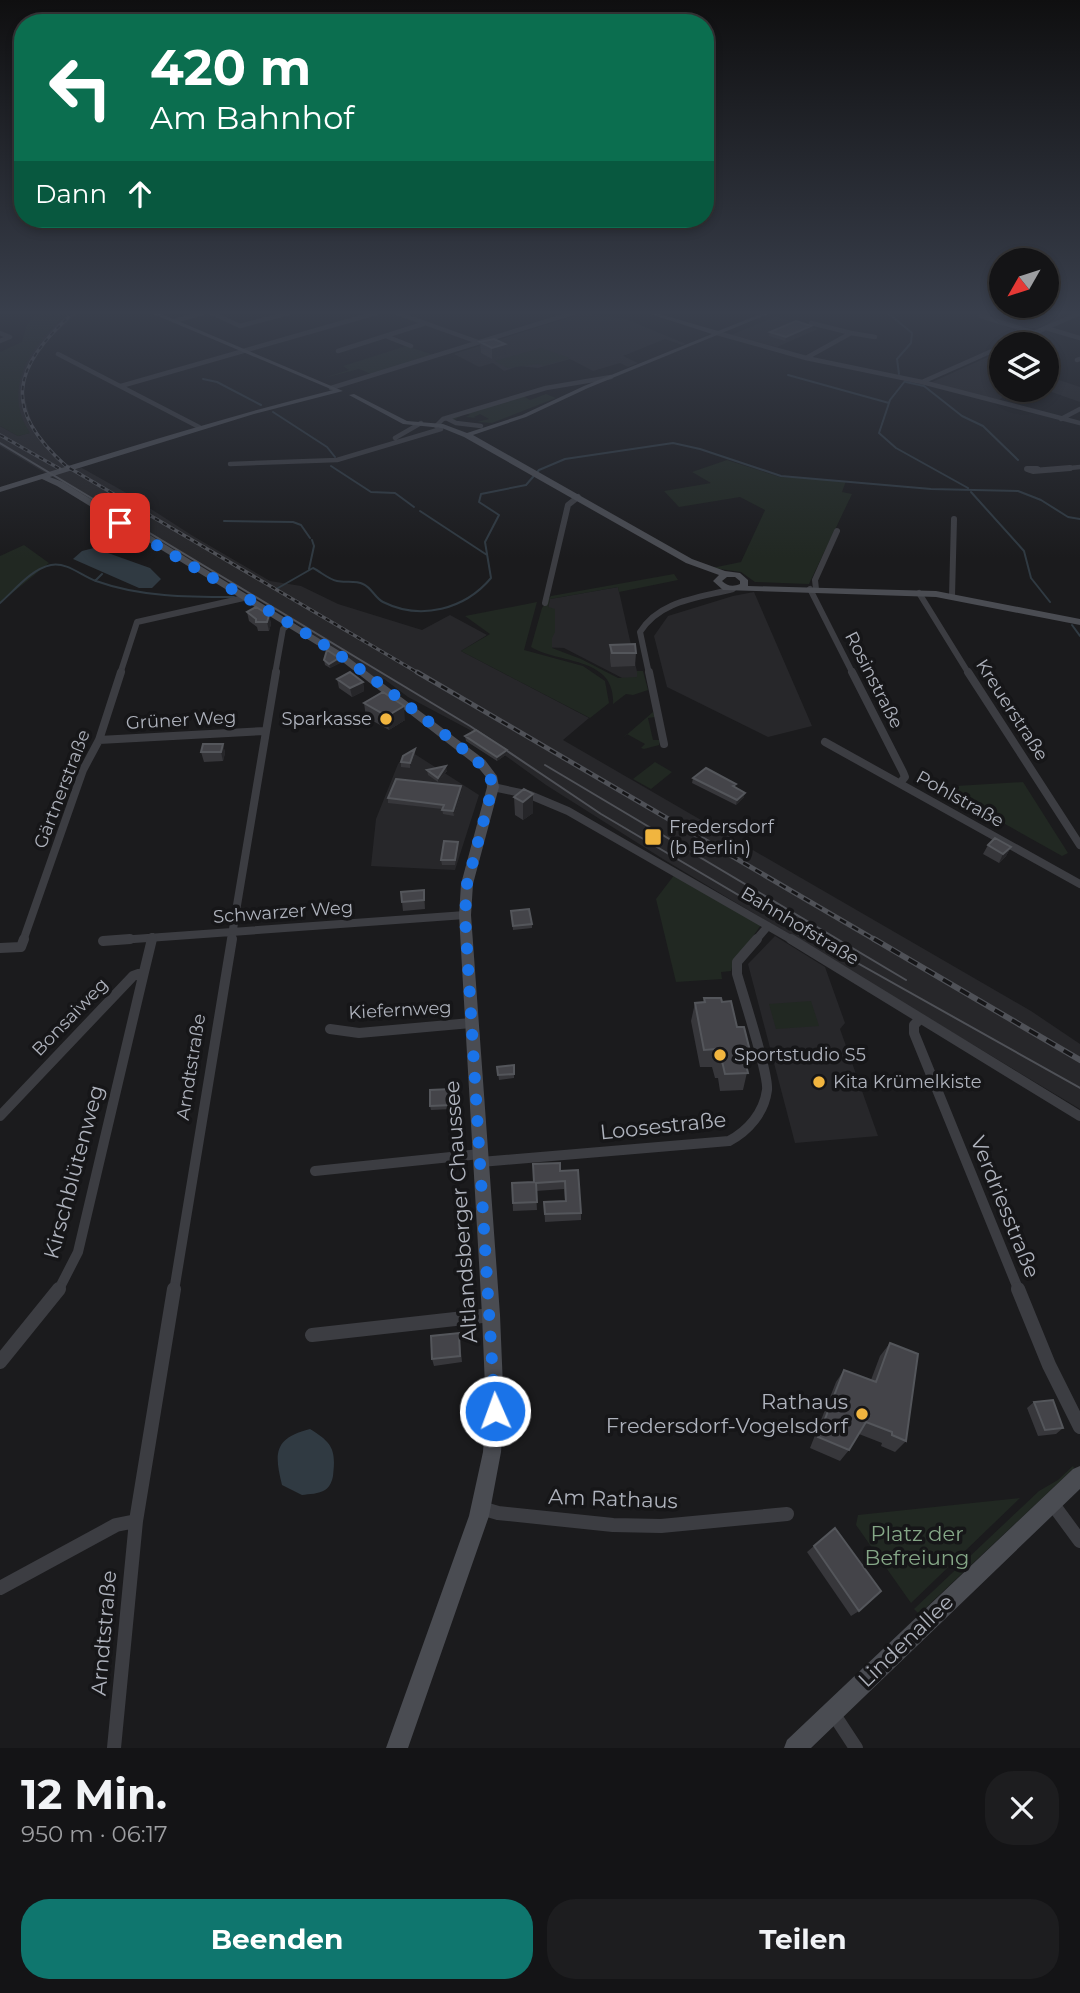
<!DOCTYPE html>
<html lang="de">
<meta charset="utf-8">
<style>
body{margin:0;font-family:Montserrat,sans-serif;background:#1d1d1f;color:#f1f3f6;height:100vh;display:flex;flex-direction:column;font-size:26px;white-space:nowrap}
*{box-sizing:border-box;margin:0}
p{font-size:23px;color:#9d9ea1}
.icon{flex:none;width:38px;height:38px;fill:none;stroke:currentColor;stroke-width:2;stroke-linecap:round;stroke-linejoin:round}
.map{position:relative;height:1748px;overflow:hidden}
.sheet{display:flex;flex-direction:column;background:#141416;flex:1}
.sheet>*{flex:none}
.hud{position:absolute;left:14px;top:14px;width:700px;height:214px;border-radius:28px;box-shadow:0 4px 10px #0003,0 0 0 2px #333335;background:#0b6e4f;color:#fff;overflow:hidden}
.needle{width:46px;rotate:231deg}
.tools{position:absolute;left:989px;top:248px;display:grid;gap:14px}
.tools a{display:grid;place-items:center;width:70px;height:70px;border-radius:50%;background:#141416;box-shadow:0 4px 10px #0003,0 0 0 2px #333335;font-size:35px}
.pin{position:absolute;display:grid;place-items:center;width:60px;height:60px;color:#fff;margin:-30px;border-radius:14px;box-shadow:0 4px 10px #0006}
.me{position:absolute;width:77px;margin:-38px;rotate:358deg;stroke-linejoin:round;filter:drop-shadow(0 0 5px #0008)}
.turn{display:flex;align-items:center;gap:24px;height:147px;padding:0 21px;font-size:32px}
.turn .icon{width:91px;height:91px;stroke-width:2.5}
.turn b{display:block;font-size:49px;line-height:60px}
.then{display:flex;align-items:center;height:66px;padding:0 21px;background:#0003;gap:14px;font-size:26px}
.round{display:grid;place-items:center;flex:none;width:74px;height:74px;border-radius:28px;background:#1d1d1f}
.overview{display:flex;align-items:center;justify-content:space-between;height:119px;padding:0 21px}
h1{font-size:42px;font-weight:700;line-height:52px}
.primary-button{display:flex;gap:14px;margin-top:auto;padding:14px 21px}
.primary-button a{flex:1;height:80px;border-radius:28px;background:#0f766e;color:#fff;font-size:28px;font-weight:700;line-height:80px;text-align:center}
.primary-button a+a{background:#1d1d1f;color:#f1f3f6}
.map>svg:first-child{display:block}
</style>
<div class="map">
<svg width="1080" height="1748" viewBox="0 0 1080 1748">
<rect width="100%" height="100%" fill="#1b1b1d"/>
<path fill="#27272a" d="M69,313H77L49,339L35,355L26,372L23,392L32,424L48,447L63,461L75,469L82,468L123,491L193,536L270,581L301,586L338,604L422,630L450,615L487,635L461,651L589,718L563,740L1031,1011L1080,1044V1109L663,859L546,785L470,730L408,697L384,679L380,681L288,618L0,446V426L18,436L29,433L24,425L15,399L22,364L36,343Z
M583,313L626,319L686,344L682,345L665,339L623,356L638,363L628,367L620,363L593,371L570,359L538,368L519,366L504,371L493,363L479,367L454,354Z
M774,317H777L818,329L777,347L731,335Z
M1001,351V390H1010L999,400L930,383Z
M1047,376L1080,387V402L1046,390Z
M618,587L638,676L630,682L564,648L539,647L550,599Z
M754,592L812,726L768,737L667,687L654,636L668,616L733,596Z
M410,751L479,795L455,870L371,866L376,819L398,764Z
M775,936L825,967L845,1023L840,1029L878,1136L795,1143L748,964Z"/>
<path fill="#212822" d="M42,313H69C33,341 0,388 30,433L18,436L0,426V352L22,342C26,326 27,320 42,313Z
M406,346L434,355L371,374L359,369L320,379L349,370L343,366Z
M541,348L570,358L543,366L539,364L507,368L495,361Z
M546,394L556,398L492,423L477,422L489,419L480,414L474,417L476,418L466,417L470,415L466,413L454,420L449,418L523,396L530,400Z
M727,460L780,477L846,481L842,492L852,494L809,584L755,582L741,572L712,568L741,562L765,510L740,497L679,507L664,491L711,483L692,472Z
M24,545L49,563L0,603V556Z
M674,574L678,580L619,592L618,587L550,599L548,607L555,609V632L552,638V648L581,659L618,678L637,677V671H643L648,690L633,695L626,694L613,704C616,656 558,664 531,647L542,608L551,596Z
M537,602L524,650L583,666L605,681L609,703L590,718L461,651L490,634L465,616Z
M653,712L655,717L648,718L653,740H660L659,745L644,749L641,748L645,744L627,734L623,738Z
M655,762L672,772L651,789L633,779Z
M1023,782L1068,853L1062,856L939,787Z
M675,874L761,925L733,964L731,971L721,972L722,979L676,982L656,899Z
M811,1001L819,1026L776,1029L769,1004Z
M1073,1466L1074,1468L919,1614L914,1609L1039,1491L1058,1480Z
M1020,1498L911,1603L856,1525L858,1515Z"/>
<path fill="#303a42" d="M94,548L150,568L161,579L152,588H139L73,559L82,551Z
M310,1429C333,1443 336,1450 333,1476C332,1481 330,1487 325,1490C319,1494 309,1494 302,1495L282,1485C274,1453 274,1438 310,1429Z"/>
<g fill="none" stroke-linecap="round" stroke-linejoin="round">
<path stroke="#303a42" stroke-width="2" d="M888,313L912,333L911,343L897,359L899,374
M788,375L889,403
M203,379L217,382L261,405
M905,381L890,400L879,433L896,448L968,488
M906,382L924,386L962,416L983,426L1018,460
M273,412L327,447L335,457
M331,466L371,492L395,493L414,507
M971,492L1024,551L1031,578L1050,602
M420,511L487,555
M224,521L293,522L301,525L310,538
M309,569L314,546L312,540
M95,581L102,574
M278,588L313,568C321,572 328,579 337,581C345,583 355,580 363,584C372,588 375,598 383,602C421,621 465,609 491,578L485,542L499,515L479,502L481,494L526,485L539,470L565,459L673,443L700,449L781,476L931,489L1018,491L1041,500L1068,517L1080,519
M0,603C15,590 31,569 51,565C68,562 81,576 96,581C140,597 188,597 234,597
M1072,625L1080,636"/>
<path stroke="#3c3d42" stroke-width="4.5" d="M212,313L240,326L289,313
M397,313L478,342
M981,316L1035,333
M174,321L203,313
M1046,328L1080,338
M0,333L10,337L0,341
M717,333L806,358L922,382L1080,423
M851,333L875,337
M388,337L411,346
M1007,345L1080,313
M338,351L423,324
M58,354L199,427
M806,358L851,333L811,323
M1077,360L1080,359
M922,382L1001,347
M121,386L376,313
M331,388L573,313
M446,418L456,423L481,426
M1061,419L1080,409
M436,426L443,419L546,388L611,377
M395,438L421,423
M230,464L337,460L441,429
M1029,470L1037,469
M1050,470L1080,467"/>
<path stroke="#3c3d42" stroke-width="6" d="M1037,469H1027L1033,471L1070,468
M810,589L853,674
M816,589L815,580L837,531
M919,593L969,674
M952,596L954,519
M545,603L568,505L578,497
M120,674L137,622L248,597
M275,674L283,629L290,623
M649,674L640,632C660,600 699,598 733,589"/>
<path stroke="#3c3d42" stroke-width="8" d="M649,672L664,744
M852,672L903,772L905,777L900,783
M968,672L1080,845
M99,740L265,731
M825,742L1080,884
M493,787L530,795L568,811L794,941
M23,941L83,770L99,740L121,672
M106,941L465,915
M151,941L152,937
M231,941L276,672
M755,941L768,926"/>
<path stroke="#3c3d42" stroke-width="10" d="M791,939L1080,1116
M103,941L130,939
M0,948L21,947L24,939
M920,1019L914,1025V1033L1019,1291
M330,1029L359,1033L471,1023
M0,1116L133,976L144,972L152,939
M481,1162L729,1141C748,1131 764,1113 767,1090C769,1075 743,995 737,974V962L757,939
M315,1171L480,1154
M58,1291L78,1252L144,972
M174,1291L232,939"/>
<path stroke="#3c3d42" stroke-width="14" d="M1018,1289L1049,1365L1080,1427
M312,1335L491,1315
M0,1362L59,1289
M1052,1503L1080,1541
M481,1508L498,1513L613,1525L661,1526L787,1514
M0,1588L116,1525L136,1521
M833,1713L856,1748
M114,1748L136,1521L174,1289"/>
<path fill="#4a4c52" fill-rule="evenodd" d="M151,313H159L343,391L254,414L50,477L63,482L341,652L485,760L497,776L499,787L473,884L471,915L500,1315L504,1411L501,1452L489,1516L408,1748H386L469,1516L483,1452L486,1411L482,1315L459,915L461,884L487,787L486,777L477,766L335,656L57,486L42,479L0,492V487C109,454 220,418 333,390Z
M647,313H656L718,331L763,313H771L588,388L526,417L473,435L692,559L725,571L740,573L748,580V586L936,591L1080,619V625L936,597L723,590L713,581L719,575L686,563L464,437L442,428L403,424L349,395L354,394L407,421L443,424L467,433L522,415L584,386L712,334ZM727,577H735L740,581V584C733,587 727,586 722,581Z
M1080,1466V1489L811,1748H784L787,1740L1073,1469Z"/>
<path stroke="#4f5157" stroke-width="2" d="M0,443L470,726L601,814L779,919L1080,1088
M545,765L906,980"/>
<defs>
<path id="rail-far2" d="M73,313C12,368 2,408 66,466L420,674
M0,435L60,469"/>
<path id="rail-far1" d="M417,672L877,941"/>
<path id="rail" d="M874,939L1080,1060"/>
</defs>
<use href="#rail-far2" stroke="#4f5157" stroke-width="3.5"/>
<use href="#rail-far1" stroke="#4f5157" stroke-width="5"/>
<use href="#rail" stroke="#4f5157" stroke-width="6"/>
<use href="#rail-far2" stroke="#161618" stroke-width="2" stroke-dasharray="4.5" stroke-linecap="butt"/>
<use href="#rail-far1" stroke="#161618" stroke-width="2.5" stroke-dasharray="7" stroke-linecap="butt"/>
<use href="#rail" stroke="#161618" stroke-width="3.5" stroke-dasharray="10" stroke-linecap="butt"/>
</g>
<path fill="#37373b" d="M811,330L785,341L769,336L770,332Z
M480,342L506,355L492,359L481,353Z
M247,612L269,615L271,624L269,631H258L257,627L249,621Z
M610,645L636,653L635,666L611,667L610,659Z
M324,660L340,663L330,668L325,665Z
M337,679L363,682L364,691L352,697L339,688Z
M364,703L405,720L389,730L366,717Z
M465,736L507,754L497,761L466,741Z
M223,744L225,753L223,761L204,762L201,752Z
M415,749V754L410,768L401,767V762Z
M427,770L447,771L438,782L428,775Z
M693,778L735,787L744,797L736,805L692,783Z
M462,791L454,816L443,814L442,809L388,803V798Z
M533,794V813L523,820L515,815L514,797Z
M988,845L1011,847L1006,856L999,863L983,854Z
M458,847L455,865H442L441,860Z
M424,890L425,909L403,911L402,902Z
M511,911L532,924V928L513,930Z
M704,998L722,1002L737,1027L751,1055L743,1090L720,1091L718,1078H715L712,1067H700L691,1021L695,1003H703Z
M514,1065V1078L499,1080L497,1067Z
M452,1093V1109L431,1110L430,1106Z
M560,1171L581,1213V1220L545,1222L544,1202L565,1201L564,1189L536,1191L537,1210L513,1211L512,1183L534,1182Z
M459,1333L462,1362L434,1366L432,1359Z
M890,1343L906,1441L895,1452L881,1446L882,1443L859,1434L849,1450L840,1461L810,1448L836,1382L844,1370L871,1380L880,1356Z
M1034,1402L1063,1428L1056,1434L1038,1436L1027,1408Z
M835,1528L859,1611L851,1616L807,1552Z"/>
<path fill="#262629" d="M811,326V330L785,341L786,337Z
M505,344L506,355L492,359V348Z
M269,615L271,624L269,631L267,622Z
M339,658L340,663L330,668L329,664Z
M363,682L364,691L352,697L350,688Z
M404,706L405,720L389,730L387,716Z
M223,744L225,753L223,761L221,752Z
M415,749V754L410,768V763Z
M507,750V754L497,761V757Z
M446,766L447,771L438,782V778Z
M461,786L462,791L454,816L453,811Z
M745,793L744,797L736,805L737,800Z
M533,794V813L523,820V802Z
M1011,847L1006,856L999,863L1003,854Z"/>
<path fill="#444449" stroke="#54565b" stroke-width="2" d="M796,321L811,326L786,337L770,332Z
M494,339L505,344L492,348L480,342Z
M256,607L269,615L267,622H256V619L247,612Z
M635,644L636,653H612L610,645Z
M327,650L339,658L329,664L324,660Z
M350,672L363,682L350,688L337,679Z
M383,692L404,706L387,716L364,703Z
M476,730L507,750L497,757L465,736Z
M203,744H223L221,752H201Z
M415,749L410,763L401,762L403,756Z
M446,766L438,778L427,770Z
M706,768L736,784L733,786L745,793L737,800L693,778Z
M396,779L461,786L453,811L442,810L444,805L388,798Z
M524,789L533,794L523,802L514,797Z
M995,838L1011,847L1003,854L988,845Z
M444,841L458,842L455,860H441Z
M424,890V900L402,902L401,892Z
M529,909L532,924L513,926L511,911Z
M704,998H721L722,1002L731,1001L737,1027H744L751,1055L744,1056L748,1073L725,1074L722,1061H719L716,1049L704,1050L695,1003L705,1002Z
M514,1065V1074L498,1075L497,1067Z
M451,1089L452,1105L430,1106V1090Z
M560,1163V1171L578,1170L581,1213L545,1214L544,1202L566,1201L565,1181L536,1183L537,1202L513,1203L512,1183L534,1182L533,1164Z
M459,1333L460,1356L432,1359L431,1336Z
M890,1343L918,1354L906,1441L892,1435V1432L866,1422L849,1450L818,1437L844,1370L876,1382Z
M1053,1400L1063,1428L1045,1430L1034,1402Z
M835,1528L881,1591L859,1611L814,1546Z"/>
<linearGradient id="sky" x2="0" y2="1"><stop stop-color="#0f0f10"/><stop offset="0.56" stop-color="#393f4c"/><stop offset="1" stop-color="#393f4c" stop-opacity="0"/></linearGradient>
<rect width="1080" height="558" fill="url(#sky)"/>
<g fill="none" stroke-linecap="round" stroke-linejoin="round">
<path stroke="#1a73e8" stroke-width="12" stroke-dasharray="0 21.6" d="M120,523C191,567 265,606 335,652C380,682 421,716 463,749L487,770L493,785L467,884L465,916L495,1411"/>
</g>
<g fill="#f1b53f" stroke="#161618" stroke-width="2.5">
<circle cx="386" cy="719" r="7"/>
<rect x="644" y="828" width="18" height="18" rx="3.5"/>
<circle cx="720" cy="1055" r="7"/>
<circle cx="819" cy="1082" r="7"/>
<circle cx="862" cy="1414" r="7"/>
</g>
<g text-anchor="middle" stroke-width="7" stroke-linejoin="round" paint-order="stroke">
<g font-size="18" fill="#aeb2bc" stroke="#161618">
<text transform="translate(874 680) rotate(63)" y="6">Rosinstraße</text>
<text transform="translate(1012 710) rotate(57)" y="6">Kreuerstraße</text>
<text transform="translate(181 720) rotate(-3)" y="6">Grüner Weg</text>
<text transform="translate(62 789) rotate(-69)" y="6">Gärtnerstraße</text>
<text transform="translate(960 799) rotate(29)" y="6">Pohlstraße</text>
<text transform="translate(283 912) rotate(-4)" y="6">Schwarzer Weg</text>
<text transform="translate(800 926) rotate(31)" y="6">Bahnhofstraße</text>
<text transform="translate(400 1010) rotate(-3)" y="6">Kiefernweg</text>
<text transform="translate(70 1017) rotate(-46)" y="6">Bonsaiweg</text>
<text transform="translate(191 1067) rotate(-81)" y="6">Arndtstraße</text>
</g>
<g font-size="18" fill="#aeb2bc" stroke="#161618" text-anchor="start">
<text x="372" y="725" text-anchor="end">Sparkasse</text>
<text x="669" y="833">Fredersdorf<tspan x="669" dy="21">(b Berlin)</tspan></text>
<text x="734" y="1061">Sportstudio S5</text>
<text x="833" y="1088">Kita Krümelkiste</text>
</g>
<g font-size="21" fill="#aeb2bc" stroke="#161618">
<text transform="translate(663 1126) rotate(-6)" y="7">Loosestraße</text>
<text transform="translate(74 1172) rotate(-75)" y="7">Kirschblütenweg</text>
<text transform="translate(1005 1207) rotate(68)" y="7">Verdriesstraße</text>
<text transform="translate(461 1212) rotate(-94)" y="7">Altlandsberger Chaussee</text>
<text transform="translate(613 1499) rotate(2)" y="7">Am Rathaus</text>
<text transform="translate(104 1633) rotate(-85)" y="7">Arndtstraße</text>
<text transform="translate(906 1641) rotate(-44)" y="7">Lindenallee</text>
</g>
<g font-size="21" fill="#aeb2bc" stroke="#161618" text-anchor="end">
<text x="848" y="1409">Rathaus<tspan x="848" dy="24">Fredersdorf-Vogelsdorf</tspan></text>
</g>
<g font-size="21" fill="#85a787" stroke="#161618">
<text x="917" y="1541">Platz der<tspan x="917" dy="24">Befreiung</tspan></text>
</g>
</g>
</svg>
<div class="tools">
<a><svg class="needle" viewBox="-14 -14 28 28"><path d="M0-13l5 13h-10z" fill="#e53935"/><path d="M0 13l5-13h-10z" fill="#9d9ea1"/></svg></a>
<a><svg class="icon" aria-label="layers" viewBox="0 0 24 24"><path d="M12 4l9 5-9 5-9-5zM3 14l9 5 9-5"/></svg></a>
</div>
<div class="pin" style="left:120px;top:523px;background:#d93025"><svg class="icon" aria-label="arrive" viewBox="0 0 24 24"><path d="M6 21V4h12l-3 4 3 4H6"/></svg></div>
<svg class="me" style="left:495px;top:1411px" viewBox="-20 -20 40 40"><circle r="17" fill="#1a73e8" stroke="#fff" stroke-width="3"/><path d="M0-11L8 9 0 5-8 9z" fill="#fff"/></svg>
<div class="hud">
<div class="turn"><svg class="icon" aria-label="left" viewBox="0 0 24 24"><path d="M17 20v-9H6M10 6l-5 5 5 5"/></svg><div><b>420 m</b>Am Bahnhof</div></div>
<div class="then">Dann<svg class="icon" aria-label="ahead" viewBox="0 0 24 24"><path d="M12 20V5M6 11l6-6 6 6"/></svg></div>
</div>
</div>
<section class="sheet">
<div class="overview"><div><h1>12 Min.</h1><p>950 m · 06:17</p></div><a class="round"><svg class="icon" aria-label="close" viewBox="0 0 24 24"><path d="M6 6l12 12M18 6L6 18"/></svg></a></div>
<div class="primary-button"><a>Beenden</a><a>Teilen</a></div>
</section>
